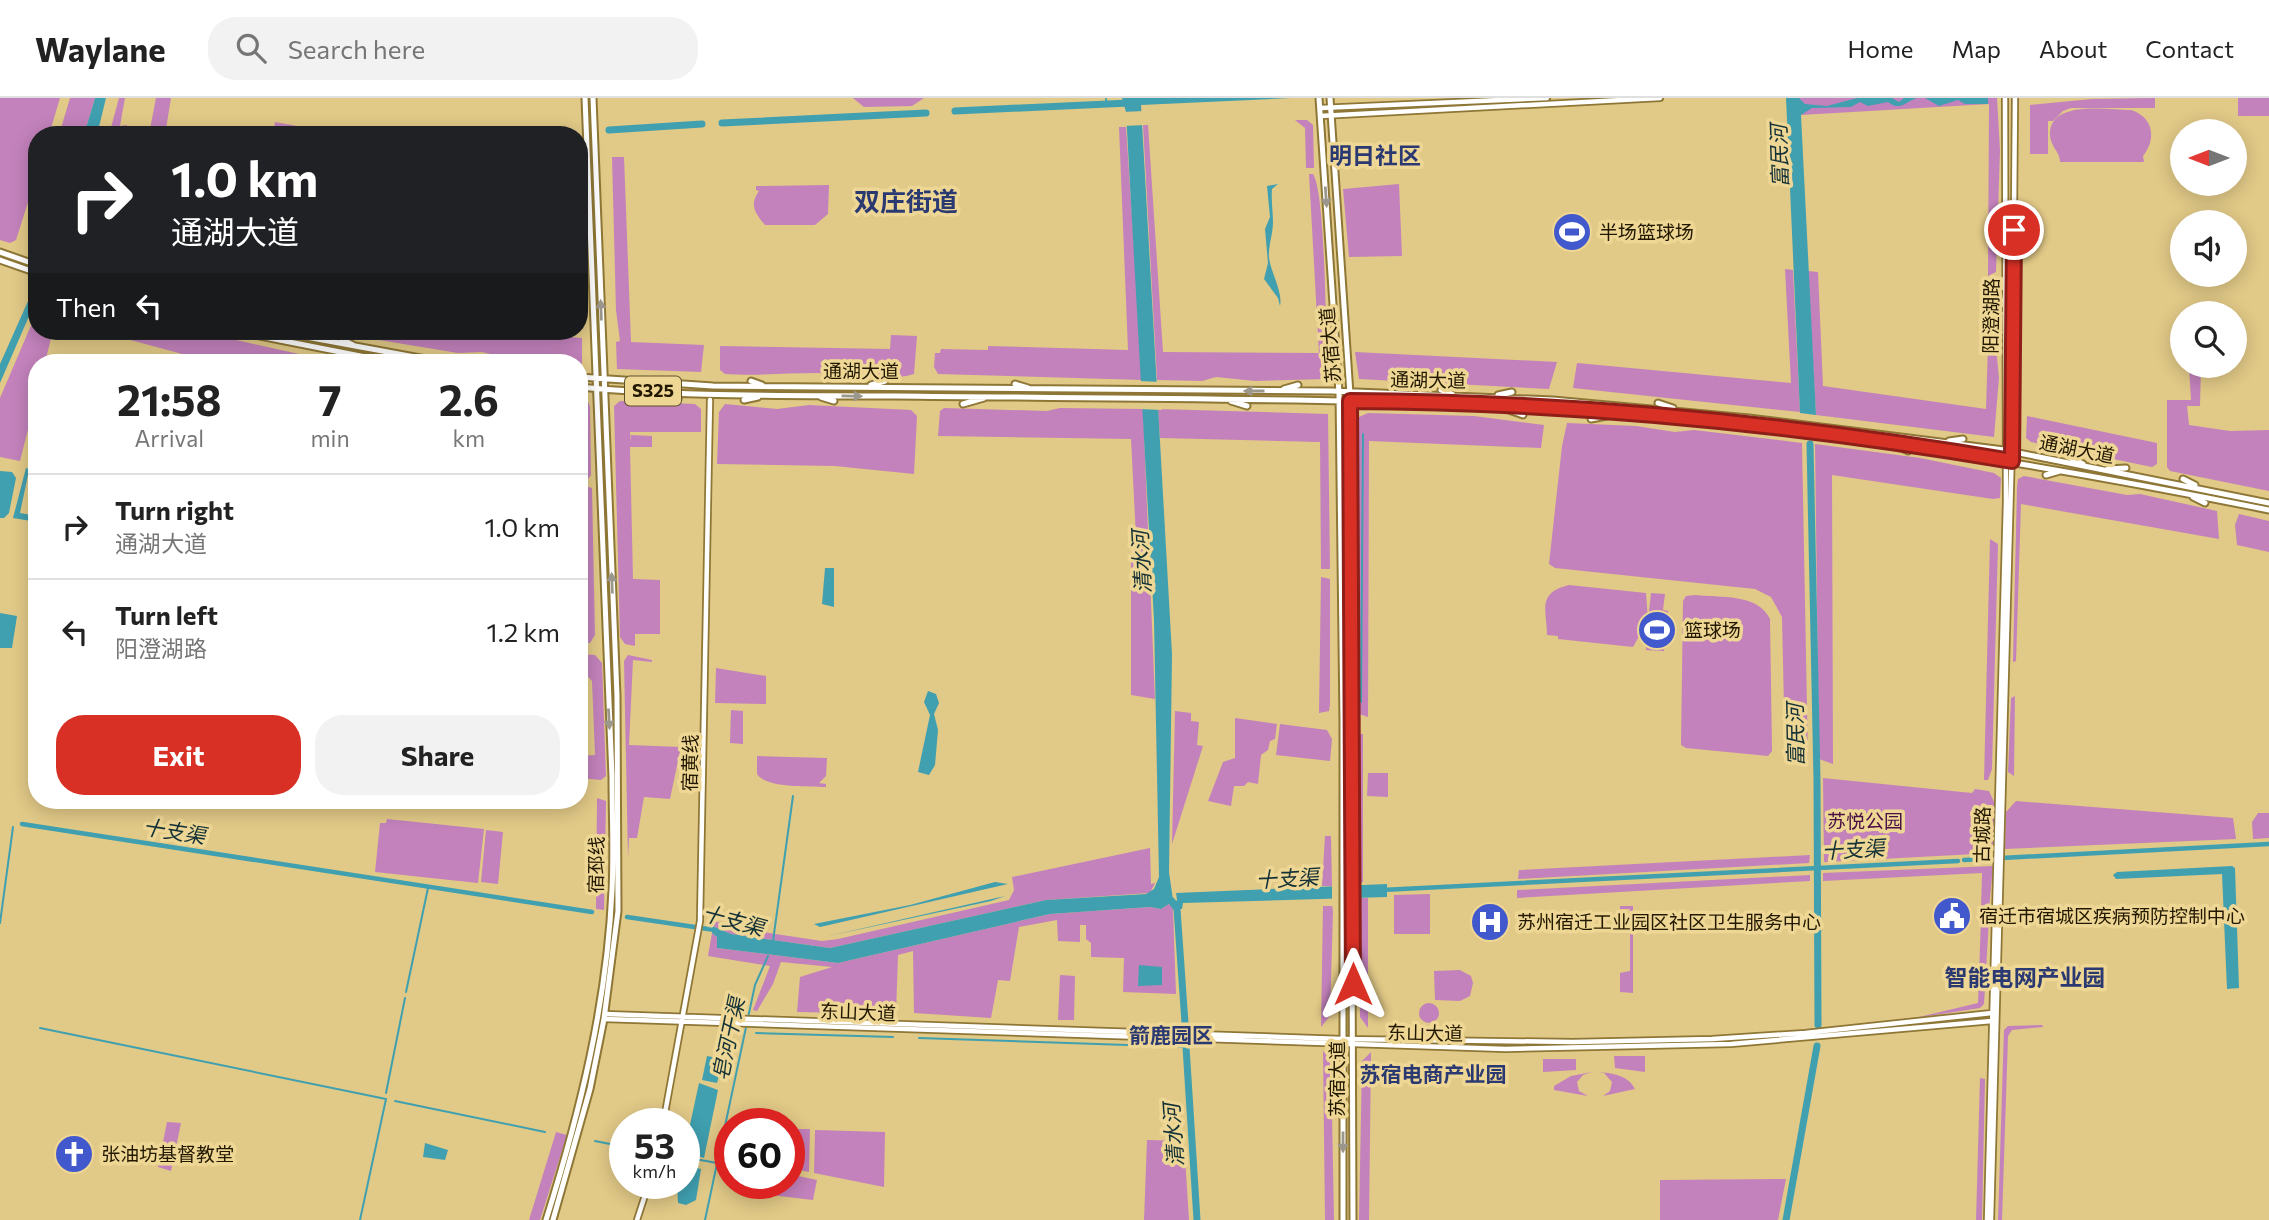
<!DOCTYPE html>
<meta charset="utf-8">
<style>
body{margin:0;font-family:Commissioner,"Noto Sans SC",sans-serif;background:#f2f2f2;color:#222;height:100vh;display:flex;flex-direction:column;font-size:26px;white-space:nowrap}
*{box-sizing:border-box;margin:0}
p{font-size:23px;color:#767676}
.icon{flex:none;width:38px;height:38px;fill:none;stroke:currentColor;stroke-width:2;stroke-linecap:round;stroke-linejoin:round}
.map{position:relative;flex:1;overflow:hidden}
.sheet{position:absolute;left:28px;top:256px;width:560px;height:455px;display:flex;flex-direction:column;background:#fff;border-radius:28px;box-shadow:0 4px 18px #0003}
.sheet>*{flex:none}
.guide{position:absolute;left:28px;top:28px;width:560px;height:214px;border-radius:28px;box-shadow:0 4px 18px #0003;background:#202124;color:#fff;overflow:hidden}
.needle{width:46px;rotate:270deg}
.controls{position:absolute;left:2170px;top:21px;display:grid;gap:14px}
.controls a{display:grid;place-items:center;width:77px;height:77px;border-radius:50%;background:#fff;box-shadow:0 4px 18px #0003;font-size:35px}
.speed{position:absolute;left:609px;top:1010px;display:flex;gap:14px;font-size:35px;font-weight:700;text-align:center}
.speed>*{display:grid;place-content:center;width:91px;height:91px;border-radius:50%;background:#fff;box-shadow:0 4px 18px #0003;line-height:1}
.speed small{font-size:18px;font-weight:400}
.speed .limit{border:10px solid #d22;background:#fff;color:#111}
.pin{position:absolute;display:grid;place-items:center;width:60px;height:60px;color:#fff;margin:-30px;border:4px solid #fff;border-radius:50%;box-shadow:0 2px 7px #0007}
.me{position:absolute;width:77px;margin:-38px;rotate:0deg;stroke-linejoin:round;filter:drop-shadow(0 0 5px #0008)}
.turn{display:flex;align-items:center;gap:24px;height:147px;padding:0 28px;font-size:32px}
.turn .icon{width:91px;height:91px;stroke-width:2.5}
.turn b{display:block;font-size:49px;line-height:60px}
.then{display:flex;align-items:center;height:66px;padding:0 28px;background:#0003;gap:14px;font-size:26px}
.eta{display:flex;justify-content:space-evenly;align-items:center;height:119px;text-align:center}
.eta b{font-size:42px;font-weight:700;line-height:49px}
.action{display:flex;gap:14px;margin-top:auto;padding:14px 28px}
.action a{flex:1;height:80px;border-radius:28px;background:#d93025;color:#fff;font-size:28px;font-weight:700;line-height:80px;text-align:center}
.action a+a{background:#f2f2f2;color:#222}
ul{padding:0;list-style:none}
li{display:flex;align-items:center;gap:21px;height:105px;padding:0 28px;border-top:2px solid #e0e0e0}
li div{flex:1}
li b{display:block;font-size:26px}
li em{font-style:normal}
header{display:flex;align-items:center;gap:42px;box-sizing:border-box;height:98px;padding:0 35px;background:#fff;border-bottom:2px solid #e0e0e0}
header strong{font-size:33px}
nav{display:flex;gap:38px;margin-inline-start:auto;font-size:24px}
.search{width:490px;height:63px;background:#f2f2f2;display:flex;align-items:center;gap:18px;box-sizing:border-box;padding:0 24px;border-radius:28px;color:#767676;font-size:26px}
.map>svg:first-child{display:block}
</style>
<header>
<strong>Waylane</strong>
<div class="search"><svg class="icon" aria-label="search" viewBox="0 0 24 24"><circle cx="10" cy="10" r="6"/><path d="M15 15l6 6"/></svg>Search here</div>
<nav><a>Home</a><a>Map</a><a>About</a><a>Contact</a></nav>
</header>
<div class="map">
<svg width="2269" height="1122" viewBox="0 0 2269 1122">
<rect width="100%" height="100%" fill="#e1c987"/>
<path fill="#c382bc" d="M0,0H60L49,37H37V76L16,142L10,145L0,142Z
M70,0H95L84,37H59Z
M119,0H125L120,28L127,27L126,34L137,36L150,31L156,0H171L165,37H109Z
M853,0H924L912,8L864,9Z
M1799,0H1997L2000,52L1996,174L1988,178L1989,6L1801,17Z
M2155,0V10H2071L2063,13L2053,23H2048V56H2030V7L2092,1Z
M2238,0H2269V18H2238Z
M2131,12C2153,19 2157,40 2143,58L2144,64H2060C2060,54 2051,49 2050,38C2048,1 2108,12 2131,12Z
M1295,22H1307L1313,27L1314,70H1306L1305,30Z
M275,24L319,32L321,37H273Z
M1143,27H1148L1163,254L1319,255L1309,76H1313C1326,95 1326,247 1327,281L1255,283L1216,279L1202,283L1157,282Z
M1119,29H1126L1143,282L938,276L934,269L935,255H940L941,251L988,252V248L1128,252Z
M612,59H624L631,244L704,247L701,274L617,271L616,244L620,243L616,212Z
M1399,86L1402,158L1349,159L1343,91Z
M829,87L828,116L815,127H765C755,115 749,107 759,93L756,92V88Z
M1785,171L1793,172L1800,314L1573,290L1577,265L1791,285Z
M1808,173L1818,174L1823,288L1986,311L1988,248L1996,249L1999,280L1994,339L1816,317Z
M1989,188L1999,192V240L1995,244H1988Z
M35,218L37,233H53L45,264H37V296L20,363L0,359V300Z
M97,233H196L335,264H212Z
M324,233H499L582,240V265L580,268L579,264L515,262L482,254L458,255Z
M891,237L917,238L914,276C888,285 845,276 817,275C786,275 756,278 725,276L720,272V248L890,251Z
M1355,254L1557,264L1549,291L1359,281Z
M2189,268H2201L2200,308H2187L2189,327L2230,333L2269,332V393L2170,373L2167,369V302H2191Z
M579,302L588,303L590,309L591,377L588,381H579Z
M620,303L695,306L701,311V334H630L631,345V337L652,338V349H630L633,481L660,482V536H635V548L625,546L620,539L614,308Z
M725,306L777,311L809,307L911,312L917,318L914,376L835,368L717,366L719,314Z
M944,310L1047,313L1060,310L1143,311L1155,601L1131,597V460L1137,459L1131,341L938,338L940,313Z
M1158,311L1328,316L1330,471H1321L1320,344L1160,340Z
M1368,315L1474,318L1544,327L1541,350L1369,343L1368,619L1359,616L1357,602L1359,319Z
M2027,318L2157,345V366L2152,369L2031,344L2026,340Z
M1567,325L1636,328L1675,334L1694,332L1802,345L1808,663L1790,662L1785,656L1782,519L1771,499L1755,491L1555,470L1549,466L1562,348Z
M1815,346L1920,360L1994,375L2001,380L2000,400L1993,401L1832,377L1833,666L1819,661Z
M2024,378L2127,397L2140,396L2217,413L2219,441L2021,406L2016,563L2013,564L2017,389L2018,381Z
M579,386L592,390L595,537L590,545L579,544Z
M2239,416L2269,423V454L2237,447L2235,427Z
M1990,441L1998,446L1992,671L1988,682H1984Z
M1321,479L1330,481V606L1329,613L1319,615Z
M1569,487L1646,495L1648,522L1651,495L1665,496L1663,512L1668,513L1664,553L1646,552L1648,522L1633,549L1558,541V538L1547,537C1547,513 1536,495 1569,487Z
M1695,497C1720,500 1758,495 1770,521L1772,653L1768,658L1686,650L1681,647L1683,503L1686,498Z
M579,556L595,557L602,565L606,678L601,682L579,680V658L595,657L592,583L579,569Z
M628,557L652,562V564L633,562L629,647L681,649L670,701L644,699L637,740H629L628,760L624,563Z
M716,570L766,578V606L715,605Z
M2015,598L2014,678L2008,674L2011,600Z
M731,612L743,613V646L730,645Z
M1175,613L1191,615V623L1199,624L1197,647L1203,648L1172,746Z
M1235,620L1277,626L1275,641L1270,643L1268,652L1261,657L1258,686L1248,684L1244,688H1234L1231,708L1208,703L1223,664L1235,660Z
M1280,626L1327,632L1332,641L1330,663L1276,657Z
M1359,636H1363V784L1359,785Z
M757,658L827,660L826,678L819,685L826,686V689C806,688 766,690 757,676Z
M1368,675H1388V699L1367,698Z
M1823,680L1972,695L1975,691L1989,693L1994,704L1995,755L1824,764Z
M597,700L606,703L604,812L596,811Z
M2016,703L2233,720L2236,741L2005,751L2006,714Z
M2258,715H2269V740L2253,741L2252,724Z
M387,721L484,731L478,785L375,774L380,725H386Z
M486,732L503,734L498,786L481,784Z
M1325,738H1331L1332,788H1322Z
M1150,750L1151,786L1155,785L1150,795L1046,802L830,850L731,836L712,828L713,823L769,835L822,843L838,841L1009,802L1014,792L1012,779Z
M1810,757L1809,765L1518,781L1519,772Z
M1993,768L1989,811H1981L1982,775L1823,783V775Z
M1810,777V783L1517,800V792Z
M1430,796V836H1394V797Z
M1359,800H1368V930L1360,919Z
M1169,806L1173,811L1176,896L1123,894L1124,860L1091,859V845L1086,841V827H1080V844L1058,843L1057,822L1019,829L1010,883L998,882L991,920L914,915L913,853L898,857L896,916L797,914L800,879L832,869L781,864L773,886L757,913L753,912L770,868L708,858L712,835L717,839V850L838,865L1050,816L1150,809L1161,811Z
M1323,808H1332L1333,813L1330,918L1321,929Z
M1620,808H1633V895L1620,894V875L1630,873V811H1620Z
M1981,821H1989L1984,906L1980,910L1915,920L1978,905Z
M1460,872L1471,878L1473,885L1470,898L1460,903L1435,902L1434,873Z
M1060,877L1075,878L1074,922H1058Z
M1419 915a10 10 0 1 1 20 0a10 10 0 1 1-20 0Z
M2042,927L2043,929L2012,932L2008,938L2002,1122H1998L2004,932L2008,928Z
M1323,953L1331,962L1334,1122H1325Z
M1371,954L1369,1122H1359L1362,963Z
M1614,958H1645V974L1615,970Z
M1543,961H1576V972L1543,974Z
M1592,974L1583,977L1577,984L1579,993L1588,998L1554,992V988L1571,978Z
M1597,974C1612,975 1628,977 1635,991L1603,998L1610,993L1612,984L1604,975Z
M1980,980L1985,981L1982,1122H1976Z
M167,1024L181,1025L171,1073L158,1069Z
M789,1031H810L809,1074L789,1070Z
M815,1032L885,1034L884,1089L814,1075Z
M556,1034L567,1037L540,1122H529Z
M1147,1042L1184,1043L1189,1122H1144Z
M789,1076L817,1082L813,1102L761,1096L762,1088L750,1085H789Z
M1786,1081L1778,1122H1660V1082Z"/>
<path fill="#40a0b0" d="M95,0H106L97,37H84Z
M1122,0H1291L1141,7L1172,556L1169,774L1173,802L1175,805L1177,802L1176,795L1387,786V799L1183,805L1182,811H1173L1169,806L1161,811L1150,809L1050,816L838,865L717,850V839L712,835V828L731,836L830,850L1046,802L1146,796L1154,791L1159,779L1154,522L1126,14Z
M1786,0H1799L1805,6L1827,8L1857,0H1892L1899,4L1904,0H1917C1906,3 1901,14 1888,4L1868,8L1860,4L1851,9L1812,10L1801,17L1816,317L1800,315Z
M1925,0H1988V6H1965L1958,2L1939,8Z
M1278,86L1272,91C1271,102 1273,114 1273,124C1273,136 1268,148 1269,160C1271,175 1283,194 1280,208L1278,200L1264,181L1268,165L1265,131L1270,119L1267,88Z
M37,183L33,209L0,285V266Z
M26,370L37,374L28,377L20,415L37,418V424L13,420Z
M0,373L12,374L16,380L9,415L4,420H0Z
M825,470H834V509L822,506Z
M0,515L17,518L12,550H0Z
M928,593L936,596L939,605L934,616L938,632L935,667L929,677L918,674L930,617L924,604Z
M2232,768L2235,770L2239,890L2227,891L2222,776L2116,781L2113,777L2117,774Z
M995,784L1008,786L820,829L814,826L910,807Z
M1005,798L991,803L824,839Z
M1139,867L1162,869V887L1138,888Z
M707,958L723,961L717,985L702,982Z
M699,985L718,992L704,1060L688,1055L686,1045Z
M425,1045L448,1052L445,1062L423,1059Z
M689,1068L701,1071L696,1102L686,1107L678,1105L677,1085H684V1073Z"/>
<path fill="#e1c987" d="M1145,13L1146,27L1123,28L1121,14Z
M1139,283L1161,284L1162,312L1140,311Z
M1359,783V804H1332V784Z"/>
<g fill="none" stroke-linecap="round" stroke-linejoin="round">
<path stroke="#40a0b0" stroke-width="2" d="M1106,1L1107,6
M1361,604L1363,336
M0,825L13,729
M773,843L793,698
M406,894L428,790
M40,930L386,1001L360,1122
M756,935L893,939
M919,940L1186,949
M386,995L405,900
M395,1003L545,1034
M595,1043L625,1049
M684,1059L717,1065
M705,1122L755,887L768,858"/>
<path stroke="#40a0b0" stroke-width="4.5" d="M22,726L592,814
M1964,762L2269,746
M1382,792L1958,763
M627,819L715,832"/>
<path stroke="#40a0b0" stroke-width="7" d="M955,13L1129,5
M722,25L926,15
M609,32L702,26
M507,37L570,34
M1810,346L1817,682L1818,927
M1172,803L1177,811L1185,925
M1186,949L1197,1122
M1786,1122L1817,948"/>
<defs>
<path id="secondary" d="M1320,10L1547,0
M1320,18L1660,0
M605,916L1342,941L1573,944L1712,941L1805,935L1992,915
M604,921L1506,951L1731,946L1992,923
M663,1026L700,823L710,302
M637,1122L649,1085
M1987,1122L2006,403L2005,0
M1991,1122L2012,348L2015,0"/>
<path id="primary" d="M1319,0L1339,295L1343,625V1122
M1330,0L1350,296L1353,1122
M0,154L37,167
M0,162L37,175
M234,233L391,264
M274,233L442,264
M341,241L353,247
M579,279L713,288L1332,293L1553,302L1749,320L2004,352L2269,405
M751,283L762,287
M1015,286L1028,290
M871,287L885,283
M579,289C684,299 790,297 895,298C1077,300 1259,300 1441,305C1720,314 1996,357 2269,412
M1284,291L1298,287
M1441,292L1452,296
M658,295L678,301
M1498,297L1512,294
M821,299L834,303
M744,302L758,299
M1231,303L1247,308
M1658,305L1673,310
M963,306L984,300
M1506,311L1523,317
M1591,321L1612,317
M1949,343L1963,341
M1896,347L1908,353
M2065,357L2083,366
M2108,371L2126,370
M2046,377L2060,373
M2183,381L2195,387
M2193,399L2205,405
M546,1122C580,1014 607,905 612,792C614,754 612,716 612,679L585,0
M553,1122L590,991L604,921L618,813L617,598L593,0"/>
</defs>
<use href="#secondary" stroke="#8e7736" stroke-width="8"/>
<use href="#primary" stroke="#8e7736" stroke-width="9"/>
<use href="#secondary" stroke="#fff" stroke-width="4.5"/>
<use href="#primary" stroke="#fff" stroke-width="5"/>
</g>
<defs><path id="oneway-solid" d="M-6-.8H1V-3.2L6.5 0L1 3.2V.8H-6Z" transform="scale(1.75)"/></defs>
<g fill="#9c978c">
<use href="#oneway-solid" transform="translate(1326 99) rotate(86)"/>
<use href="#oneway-solid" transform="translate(601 212) rotate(-92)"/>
<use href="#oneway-solid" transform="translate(1254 293) rotate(180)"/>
<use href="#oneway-solid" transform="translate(852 298) rotate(1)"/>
<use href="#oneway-solid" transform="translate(612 485) rotate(-92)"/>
<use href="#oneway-solid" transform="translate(609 621) rotate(87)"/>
<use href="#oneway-solid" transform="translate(1343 1044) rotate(90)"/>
</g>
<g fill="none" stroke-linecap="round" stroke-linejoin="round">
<defs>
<path id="route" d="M1353,886L1350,303C1570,304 1794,326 2012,363L2014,132"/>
</defs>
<use href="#route" stroke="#8d1f18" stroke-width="18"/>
<use href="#route" stroke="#d93025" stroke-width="12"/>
</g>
<defs>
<symbol id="stadium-disc" viewBox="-11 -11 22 22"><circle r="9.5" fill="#4259cd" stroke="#eed694"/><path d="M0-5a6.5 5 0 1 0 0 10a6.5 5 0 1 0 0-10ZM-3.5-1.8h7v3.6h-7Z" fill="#fff"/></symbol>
<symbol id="civic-disc" viewBox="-11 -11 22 22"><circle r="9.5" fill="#4259cd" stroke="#eed694"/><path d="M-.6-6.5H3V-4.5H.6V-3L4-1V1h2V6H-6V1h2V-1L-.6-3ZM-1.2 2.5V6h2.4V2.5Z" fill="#fff"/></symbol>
<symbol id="hospital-disc" viewBox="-11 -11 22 22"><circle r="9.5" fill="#4259cd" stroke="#eed694"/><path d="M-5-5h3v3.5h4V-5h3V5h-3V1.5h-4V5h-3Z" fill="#fff"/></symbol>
<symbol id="church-disc" viewBox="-11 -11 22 22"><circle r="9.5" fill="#4259cd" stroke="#eed694"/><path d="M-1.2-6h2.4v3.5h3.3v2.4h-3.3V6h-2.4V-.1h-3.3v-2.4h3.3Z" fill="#fff"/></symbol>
</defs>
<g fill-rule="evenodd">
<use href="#stadium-disc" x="1550" y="112" width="44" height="44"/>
<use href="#stadium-disc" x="1635" y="510" width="44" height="44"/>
<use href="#civic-disc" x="1930" y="796" width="44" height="44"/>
<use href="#hospital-disc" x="1468" y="802" width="44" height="44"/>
<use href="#church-disc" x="52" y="1034" width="44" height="44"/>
</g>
<g text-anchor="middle" stroke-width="7" stroke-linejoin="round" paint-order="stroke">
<rect fill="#eed694" stroke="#5f512c" stroke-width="2" x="625" y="278.5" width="56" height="29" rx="5"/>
<g font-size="18" font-weight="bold" fill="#221800">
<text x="653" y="299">S325</text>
</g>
<g font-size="19" fill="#221800" stroke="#eed694" text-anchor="start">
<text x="1599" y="141">半场篮球场</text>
<text x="1684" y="539">篮球场</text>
<text x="1979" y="825">宿迁市宿城区疾病预防控制中心</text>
<text x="1517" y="831">苏州宿迁工业园区社区卫生服务中心</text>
<text x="101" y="1063">张油坊基督教堂</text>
</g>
<g font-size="19" fill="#221800" stroke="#eed694">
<text transform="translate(1991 218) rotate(-89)" y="7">阳澄湖路</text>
<text transform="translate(1330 247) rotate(-95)" y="7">苏宿大道</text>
<text x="861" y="280">通湖大道</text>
<text transform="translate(1428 282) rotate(1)" y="7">通湖大道</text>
<text transform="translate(2077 351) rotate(11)" y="7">通湖大道</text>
<text transform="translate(690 665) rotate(-89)" y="7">宿黄线</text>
<text transform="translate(1982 737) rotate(-89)" y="7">古城路</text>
<text transform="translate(596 767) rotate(-89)" y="7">宿邳线</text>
<text transform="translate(858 914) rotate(2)" y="7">东山大道</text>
<text transform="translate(1425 935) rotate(1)" y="7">东山大道</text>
<text transform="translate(1337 981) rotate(-90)" y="7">苏宿大道</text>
</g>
<g font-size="19" fill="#480f45" stroke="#eed694">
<text x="1865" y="730">苏悦公园</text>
</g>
<g font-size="21" font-style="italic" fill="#133136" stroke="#eed694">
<text transform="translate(1780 58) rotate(-92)" y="7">富民河</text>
<text transform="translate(1142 464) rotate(-93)" y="7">清水河</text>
<text transform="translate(1796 637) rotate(-91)" y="7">富民河</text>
<text transform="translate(174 734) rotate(9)" y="7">十支渠</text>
<text transform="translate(1853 752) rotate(-3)" y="7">十支渠</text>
<text transform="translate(1287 781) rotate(-3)" y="7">十支渠</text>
<text transform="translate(733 823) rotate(15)" y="7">十支渠</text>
<text transform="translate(729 941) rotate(-78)" y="7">皂河干渠</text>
<text transform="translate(1174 1037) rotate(-94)" y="7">清水河</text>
</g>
<g font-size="21" font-weight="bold" fill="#2a3972" stroke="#eed694">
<text x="1171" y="945">箭鹿园区</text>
<text x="1433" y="984">苏宿电商产业园</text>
</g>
<g font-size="23" font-weight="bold" fill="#2a3972" stroke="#eed694">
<text x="1375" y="66">明日社区</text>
<text x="2025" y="888">智能电网产业园</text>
</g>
<g font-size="26" font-weight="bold" fill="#2a3972" stroke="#eed694">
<text x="906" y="113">双庄街道</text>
</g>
</g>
</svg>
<div class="controls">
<a><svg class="needle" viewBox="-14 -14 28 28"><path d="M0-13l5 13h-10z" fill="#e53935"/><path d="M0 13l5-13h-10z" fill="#767676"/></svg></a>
<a><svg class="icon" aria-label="sound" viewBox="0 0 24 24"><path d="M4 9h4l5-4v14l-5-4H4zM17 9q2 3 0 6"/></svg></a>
<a><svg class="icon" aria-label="search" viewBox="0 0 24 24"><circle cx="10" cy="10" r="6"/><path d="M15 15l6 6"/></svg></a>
</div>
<div class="speed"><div>53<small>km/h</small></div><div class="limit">60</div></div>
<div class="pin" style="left:2014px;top:132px;background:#d93025"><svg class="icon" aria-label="arrive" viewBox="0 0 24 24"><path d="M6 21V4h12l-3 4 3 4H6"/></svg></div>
<svg class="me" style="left:1353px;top:886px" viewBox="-20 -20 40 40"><path d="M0-17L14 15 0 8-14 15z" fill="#d93025" stroke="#fff" stroke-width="4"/></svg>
<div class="guide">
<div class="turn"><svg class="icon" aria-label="right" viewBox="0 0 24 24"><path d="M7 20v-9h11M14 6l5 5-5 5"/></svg><div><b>1.0 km</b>通湖大道</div></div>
<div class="then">Then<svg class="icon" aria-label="left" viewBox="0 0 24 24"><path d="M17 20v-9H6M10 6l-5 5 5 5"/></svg></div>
</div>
<section class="sheet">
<div class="eta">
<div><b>21:58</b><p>Arrival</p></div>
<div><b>7</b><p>min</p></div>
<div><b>2.6</b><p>km</p></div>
</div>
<ul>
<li><svg class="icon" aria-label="right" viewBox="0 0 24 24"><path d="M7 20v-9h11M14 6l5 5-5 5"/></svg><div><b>Turn right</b><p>通湖大道</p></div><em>1.0 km</em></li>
<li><svg class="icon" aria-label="left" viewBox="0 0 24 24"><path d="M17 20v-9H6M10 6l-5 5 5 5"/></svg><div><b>Turn left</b><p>阳澄湖路</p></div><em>1.2 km</em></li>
</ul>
<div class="action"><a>Exit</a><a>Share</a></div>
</section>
</div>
